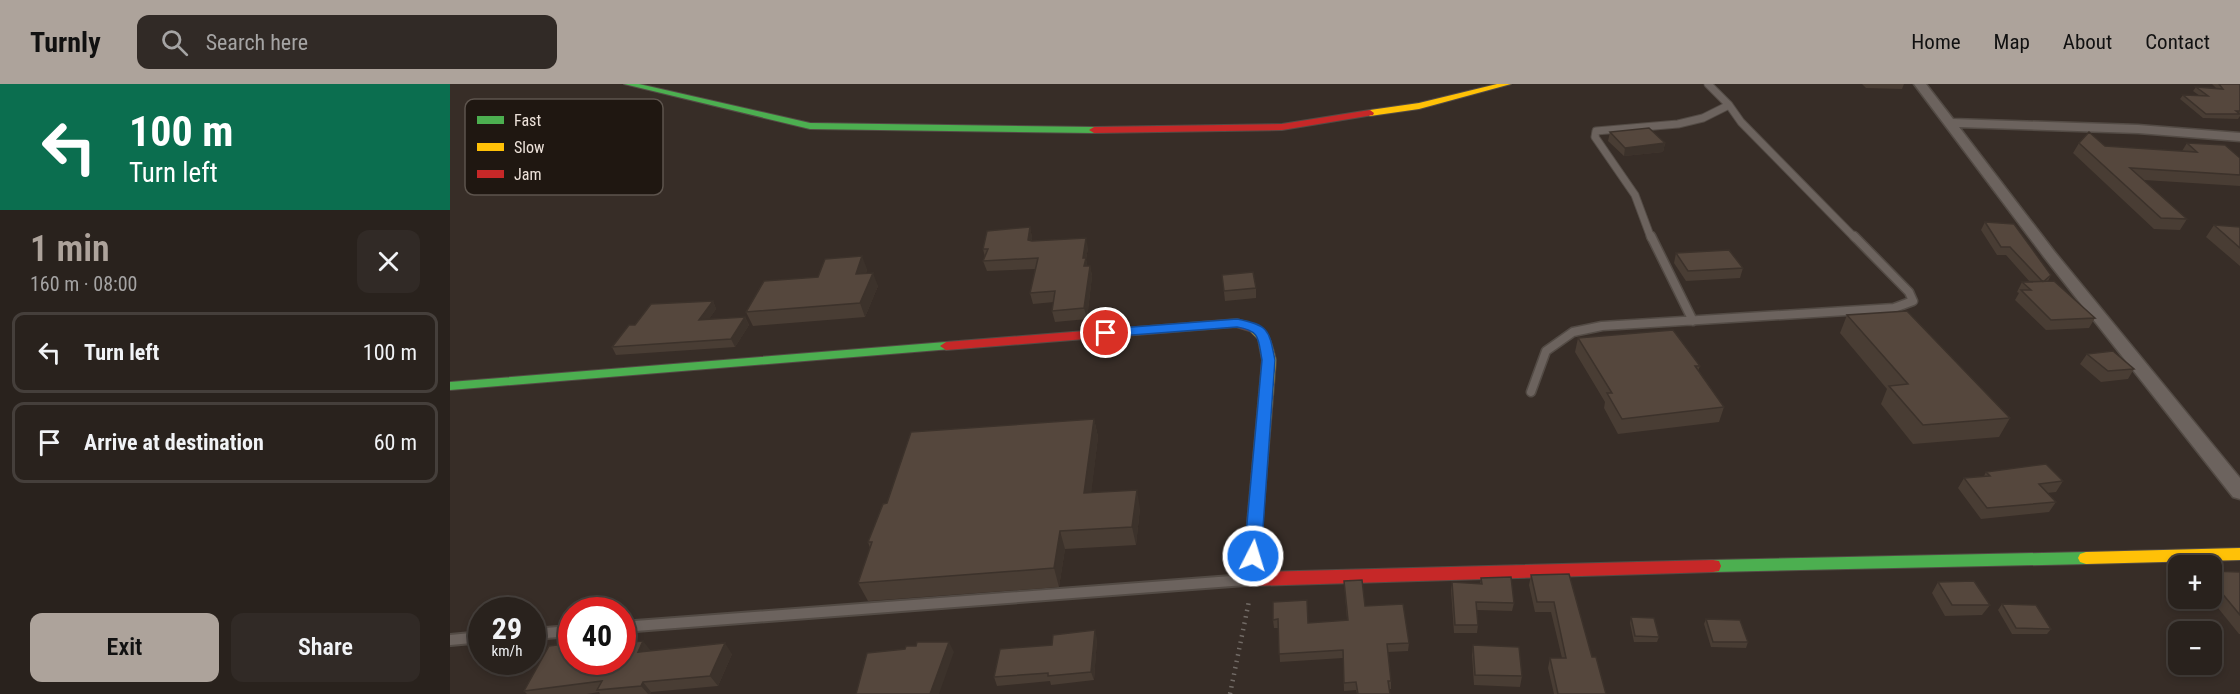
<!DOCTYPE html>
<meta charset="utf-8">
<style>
body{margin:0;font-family:"Roboto Condensed",sans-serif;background:#312a26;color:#f1f3f6;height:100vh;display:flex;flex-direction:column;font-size:22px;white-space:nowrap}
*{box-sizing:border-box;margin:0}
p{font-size:20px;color:#a5a4a4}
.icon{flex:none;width:33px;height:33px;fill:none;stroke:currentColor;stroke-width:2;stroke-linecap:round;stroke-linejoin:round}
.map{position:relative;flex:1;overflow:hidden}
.panel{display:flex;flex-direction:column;background:#29221d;width:450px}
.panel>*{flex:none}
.hud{background:#0b6e4f;color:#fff;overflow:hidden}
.buttons{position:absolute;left:1718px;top:471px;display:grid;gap:12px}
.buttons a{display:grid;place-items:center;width:54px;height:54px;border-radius:12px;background:#29221d;box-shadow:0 3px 9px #0003,0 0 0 2px #453f3b;font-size:30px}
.speed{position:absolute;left:18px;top:513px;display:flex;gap:12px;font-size:30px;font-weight:700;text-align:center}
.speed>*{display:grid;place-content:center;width:78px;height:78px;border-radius:50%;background:#29221d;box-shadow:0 3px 9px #0003,0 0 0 2px #453f3b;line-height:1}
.speed small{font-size:15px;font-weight:400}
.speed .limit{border:9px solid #d22;background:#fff;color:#111}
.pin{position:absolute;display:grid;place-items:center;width:51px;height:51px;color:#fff;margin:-26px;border:3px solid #fff;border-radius:50%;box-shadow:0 2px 6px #0007}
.me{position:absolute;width:66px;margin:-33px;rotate:5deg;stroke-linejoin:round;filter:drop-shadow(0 0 4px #0008)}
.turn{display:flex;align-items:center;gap:21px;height:126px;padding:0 30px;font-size:27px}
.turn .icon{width:78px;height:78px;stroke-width:2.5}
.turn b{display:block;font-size:42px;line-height:51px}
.round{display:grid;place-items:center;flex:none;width:63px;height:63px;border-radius:12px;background:#312a26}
.headline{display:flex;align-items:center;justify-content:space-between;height:102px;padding:0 30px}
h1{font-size:36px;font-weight:600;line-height:45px;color:#ada39b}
.button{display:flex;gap:12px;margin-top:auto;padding:12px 30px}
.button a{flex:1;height:69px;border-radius:12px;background:#ada39b;color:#111;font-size:24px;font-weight:600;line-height:69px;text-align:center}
.button a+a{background:#312a26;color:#f1f3f6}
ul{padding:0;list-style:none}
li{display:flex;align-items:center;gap:18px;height:81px;margin:0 12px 9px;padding:0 18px;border:3px solid #453f3b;border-radius:12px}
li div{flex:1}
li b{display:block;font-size:22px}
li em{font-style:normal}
header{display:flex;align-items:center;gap:36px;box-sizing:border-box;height:84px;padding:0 30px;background:#ada39b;color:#111}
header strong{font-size:28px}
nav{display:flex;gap:33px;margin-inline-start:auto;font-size:21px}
.search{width:420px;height:54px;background:#312a26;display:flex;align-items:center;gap:15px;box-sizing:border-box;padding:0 21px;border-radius:12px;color:#a5a4a4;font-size:22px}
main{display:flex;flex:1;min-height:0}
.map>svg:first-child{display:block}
</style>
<header>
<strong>Turnly</strong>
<div class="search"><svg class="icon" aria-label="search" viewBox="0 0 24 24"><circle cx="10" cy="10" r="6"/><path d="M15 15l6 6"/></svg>Search here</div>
<nav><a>Home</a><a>Map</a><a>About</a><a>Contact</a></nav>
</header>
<main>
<section class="panel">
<div class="hud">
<div class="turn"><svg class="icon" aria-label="left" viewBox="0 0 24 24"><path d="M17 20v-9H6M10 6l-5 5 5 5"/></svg><div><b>100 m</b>Turn left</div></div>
</div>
<div class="headline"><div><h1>1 min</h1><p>160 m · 08:00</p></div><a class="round"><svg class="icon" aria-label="close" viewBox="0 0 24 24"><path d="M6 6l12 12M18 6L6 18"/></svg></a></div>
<ul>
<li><svg class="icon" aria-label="left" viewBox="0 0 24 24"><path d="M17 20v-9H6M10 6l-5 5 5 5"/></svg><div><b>Turn left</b></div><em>100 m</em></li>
<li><svg class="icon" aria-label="arrive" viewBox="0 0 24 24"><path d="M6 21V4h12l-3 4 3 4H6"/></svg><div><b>Arrive at destination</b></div><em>60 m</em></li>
</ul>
<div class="button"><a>Exit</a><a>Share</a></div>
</section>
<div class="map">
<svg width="1790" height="610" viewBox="0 0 1790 610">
<rect width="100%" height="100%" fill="#372d27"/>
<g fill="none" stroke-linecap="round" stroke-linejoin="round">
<defs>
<path id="lane-far2" d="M1258,0L1279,21L1291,38L1405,154
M1201,154L1185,111L1145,53L1146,47L1228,40L1253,34L1279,21"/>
<path id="lane-far1" d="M1201,152L1243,237
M1081,308L1096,267L1123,248L1152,242L1444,224L1463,217L1459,208L1404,152"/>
<path id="lane" d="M172,543L795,496
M82,550L122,547
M0,556L32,553"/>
<path id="street" d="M1464,0H1476L1503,35L1688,41L1790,49V57L1688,49L1509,43L1604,167L1790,394V415L1783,413L1594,173Z"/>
<path id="fast" d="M174,0H189L360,39L644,43L649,46L644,49L360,45Z
M496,258L502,262L501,265L0,306V298Z
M1636,468L1642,470L1644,474L1642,478L1636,480L1263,488L1257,487L1255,482L1257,477L1263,476Z"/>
<path id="slow" d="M1047,0H1061L969,25L920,32L916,29L920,26L969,19Z
M803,240C820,245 822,261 826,276L810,471L808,475L802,477L796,475L794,471L812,276L808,255L797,244Z
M1790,464V476L1636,480L1630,478L1628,474L1630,470L1636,468Z"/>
<path id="jam" d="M920,26L924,29L923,31L832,46L644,49L639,46L644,43L832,40Z
M787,235L807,241L809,244L803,248L786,243L496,266L490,262L496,258Z
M802,465L808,467L810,471L809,488L1263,476L1269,477L1271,482L1269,487L1263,488L800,502L794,500C790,491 792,475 796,467Z"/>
</defs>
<use href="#lane-far2" stroke="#534b45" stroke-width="9"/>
<use href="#lane-far1" stroke="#534b45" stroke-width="11"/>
<use href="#lane" stroke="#534b45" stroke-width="14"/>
<use href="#street" stroke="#534b45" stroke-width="3"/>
<use href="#fast" stroke="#534b45" stroke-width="2"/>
<use href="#slow" stroke="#534b45" stroke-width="2"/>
<use href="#jam" stroke="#534b45" stroke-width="2"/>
<path stroke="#726b66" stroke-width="4.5" stroke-dasharray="1.5 5" stroke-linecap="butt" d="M780,610L799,517"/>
<use href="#lane-far2" stroke="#6c635e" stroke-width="7"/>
<use href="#lane-far1" stroke="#6c635e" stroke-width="8"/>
<use href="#lane" stroke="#6c635e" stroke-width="10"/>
<use href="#street" fill="#6c635e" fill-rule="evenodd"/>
<use href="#fast" fill="#4caf50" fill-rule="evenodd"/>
<use href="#slow" fill="#ffc107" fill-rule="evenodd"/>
<use href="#jam" fill="#c62828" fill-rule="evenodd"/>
</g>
<path fill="#493d34" d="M1412,0H1454L1452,5L1416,4Z
M1762,0H1790V32L1788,35L1753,34L1730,15L1733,11L1750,12L1743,7L1746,3L1766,4Z
M1160,48L1215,59L1213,68L1174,72L1158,57Z
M1629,59L1655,62L1732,67L1737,59L1790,74V102L1694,96L1737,135L1730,146L1704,145L1623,69Z
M1535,138L1601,191L1598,197L1645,234L1639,244L1596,246L1565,216L1569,209L1567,208L1572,198H1580L1556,171H1547L1531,146Z
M1764,141L1790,143V182L1756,153Z
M580,143L582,154V157L638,164L636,175L637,182H640L642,192L637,235L605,238L602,227L604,218L583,220L580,209L585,185L537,187L533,177L535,173L533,165Z
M1226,169L1293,184L1290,194L1236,197L1224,179Z
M417,185L416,189L428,202L415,233L303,242L296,228L368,193Z
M772,191L806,204V214L775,217Z
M263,217L266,225L259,235L295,233L299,241L285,263L166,271L162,263L185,241Z
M1397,231L1560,334L1549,353L1463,360L1431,320L1437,305L1390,249Z
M1128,254L1250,282L1248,287L1274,323L1269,338L1168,350L1154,324L1155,318L1125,268Z
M1637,270L1684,285L1678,295L1651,298L1630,280Z
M644,335L648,353L641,408L690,424L686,461L615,465L609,503L418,517L408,499L420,464L418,458L437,419Z
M1536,388L1613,397L1606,408L1597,409L1606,418L1599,428L1531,435L1508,404L1514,394L1534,392Z
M1761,487L1790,488V550H1789L1760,514H1761Z
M1119,490L1142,573L1156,610H1104L1098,584L1100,574H1112L1101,528H1085L1079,501L1081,491Z
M1031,494L1064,519L1062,527L1027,526L1028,541L1027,549H1004L1001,506L1002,498L1030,500Z
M894,497L915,522L959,559L958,567L938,568L941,597V605H939L940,610H907L906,606L894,607L893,574L830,578L828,544H824L823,536L857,516L858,539L897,536Z
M1488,498L1540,521L1532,531L1495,532L1482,509Z
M1552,520L1601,545L1597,550H1562L1548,526Z
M1181,533L1209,553L1207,558H1184L1180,539Z
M1256,535L1298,558L1296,564L1261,563L1254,540Z
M647,555L644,596L601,601L600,597L547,602L544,593L602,561Z
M1023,561L1072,592L1070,603L1024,601L1022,571Z
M201,567L282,570L268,602L201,608L200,610H150L149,608L137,610H77L74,607L122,578Z"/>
<path fill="#3c322b" d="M1215,59L1213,68L1174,72L1175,64Z
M580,143L582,154L581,167L578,156Z
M636,154L638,164L636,175L638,184L636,193L633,174Z
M412,172L417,185L411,204L406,190Z
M640,182L642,192L637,235L634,224Z
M423,189L428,202L415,233L410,219Z
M263,217L266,225L253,244L249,236Z
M295,233L299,241L285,263L281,255Z
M644,335L648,353L639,427L634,409Z
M687,406L690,424L686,461L682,443Z
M610,447L615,465L609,503L604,484Z
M645,546L647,555L644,596L641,588Z
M193,557L201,567L188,568Z
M499,558L504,568L489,610H480Z
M275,559L282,570L268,602L260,592Z
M122,561V578L115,573Z
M193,598L201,608L200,610H198L191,602Z"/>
<path fill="#55473d" stroke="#3c322b" stroke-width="1.5" d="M1769,0H1790V27H1786L1790,30H1756L1733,11L1758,12L1746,3L1773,5Z
M1199,44L1215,59L1175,64L1160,48Z
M1639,48L1655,62L1747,68L1737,59L1775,61L1790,74V91L1680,84L1737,135L1711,134L1629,59Z
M1535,138L1564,140L1601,191L1593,198L1560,163H1551Z
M1764,141L1790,143V164Z
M580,143L578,156L582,157L636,154L633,174H636L634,182H640L634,224L602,227L605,207L580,209L588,174L533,177L538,165H533L537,147Z
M1279,166L1293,184L1238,187L1226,169Z
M412,172L406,190L423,189L410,219L296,228L314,197L368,193L375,175Z
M803,188L806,204L774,207L772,191Z
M1604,197L1645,234L1601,236L1571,206H1581L1572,198Z
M263,217L249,236L295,233L281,255L162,263L179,241H185L201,220Z
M1457,227L1560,334L1473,341L1439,302L1458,300L1397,231Z
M1223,246L1250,282H1245L1274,323L1172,335L1157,309H1162L1128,254Z
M1663,267L1684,285L1658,287L1637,270Z
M644,335L634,409L687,406L682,443L610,447L604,484L408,499L422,458H418L433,420L437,419L461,348Z
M1596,380L1613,397L1589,400L1606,418L1537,424L1514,394L1540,392L1536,388Z
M1761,487L1790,488V531L1761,496Z
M1119,490L1142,573H1146L1156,610H1108L1100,574H1116L1104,518H1087L1081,491Z
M1061,493L1064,519L1026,518L1028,541H1005L1002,498L1032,500L1031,494Z
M912,496L915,522L953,520L959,559L937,560L941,597H938L940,610H908L906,598L894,599L893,566L829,570L828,535L823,536V518L857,516L858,539L898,536L894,497Z
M1524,497L1540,521H1502L1488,498Z
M1552,520L1586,521L1601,545L1566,544Z
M1181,533L1204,534L1209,553L1185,552Z
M1256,535L1290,536L1298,558H1263Z
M645,546L641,588L598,592V589L544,593L550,565L602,561L603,551Z
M193,557L188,568L275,559L260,592L193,598L191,602L147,606L152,597L74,607L99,562L122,559L115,573L122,572V578H172V559Z
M467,558H499L480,610H406L417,569L455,565L456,562H466Z
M1023,561L1069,563L1072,592L1025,591Z"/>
<path fill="#1a73e8" stroke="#114b97" stroke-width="1.5" d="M787,235C819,241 819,246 825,276L811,472L808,477L803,479L797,477L794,472L812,276C808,255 811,247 787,243L656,253L650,249L656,245Z"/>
<rect x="15" y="15" width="198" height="96" rx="9" fill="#1f1711" stroke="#5d544d" stroke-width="1.5"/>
<rect x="27" y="32" width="27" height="8" fill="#4caf50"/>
<rect x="27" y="59" width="27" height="8" fill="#ffc107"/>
<rect x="27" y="86" width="27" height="8" fill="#c62828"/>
<g font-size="16" fill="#ede2da">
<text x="64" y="42">Fast</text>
<text x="64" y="69">Slow</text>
<text x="64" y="96">Jam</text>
</g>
</svg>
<div class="buttons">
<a>+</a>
<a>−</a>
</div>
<div class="speed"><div>29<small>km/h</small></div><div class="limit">40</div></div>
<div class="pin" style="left:656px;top:249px;background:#d93025"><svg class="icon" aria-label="arrive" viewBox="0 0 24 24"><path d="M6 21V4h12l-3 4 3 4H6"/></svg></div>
<svg class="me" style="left:803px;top:472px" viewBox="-20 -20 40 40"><circle r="17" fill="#1a73e8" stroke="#fff" stroke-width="3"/><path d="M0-11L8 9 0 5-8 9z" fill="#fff"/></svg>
</div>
</main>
